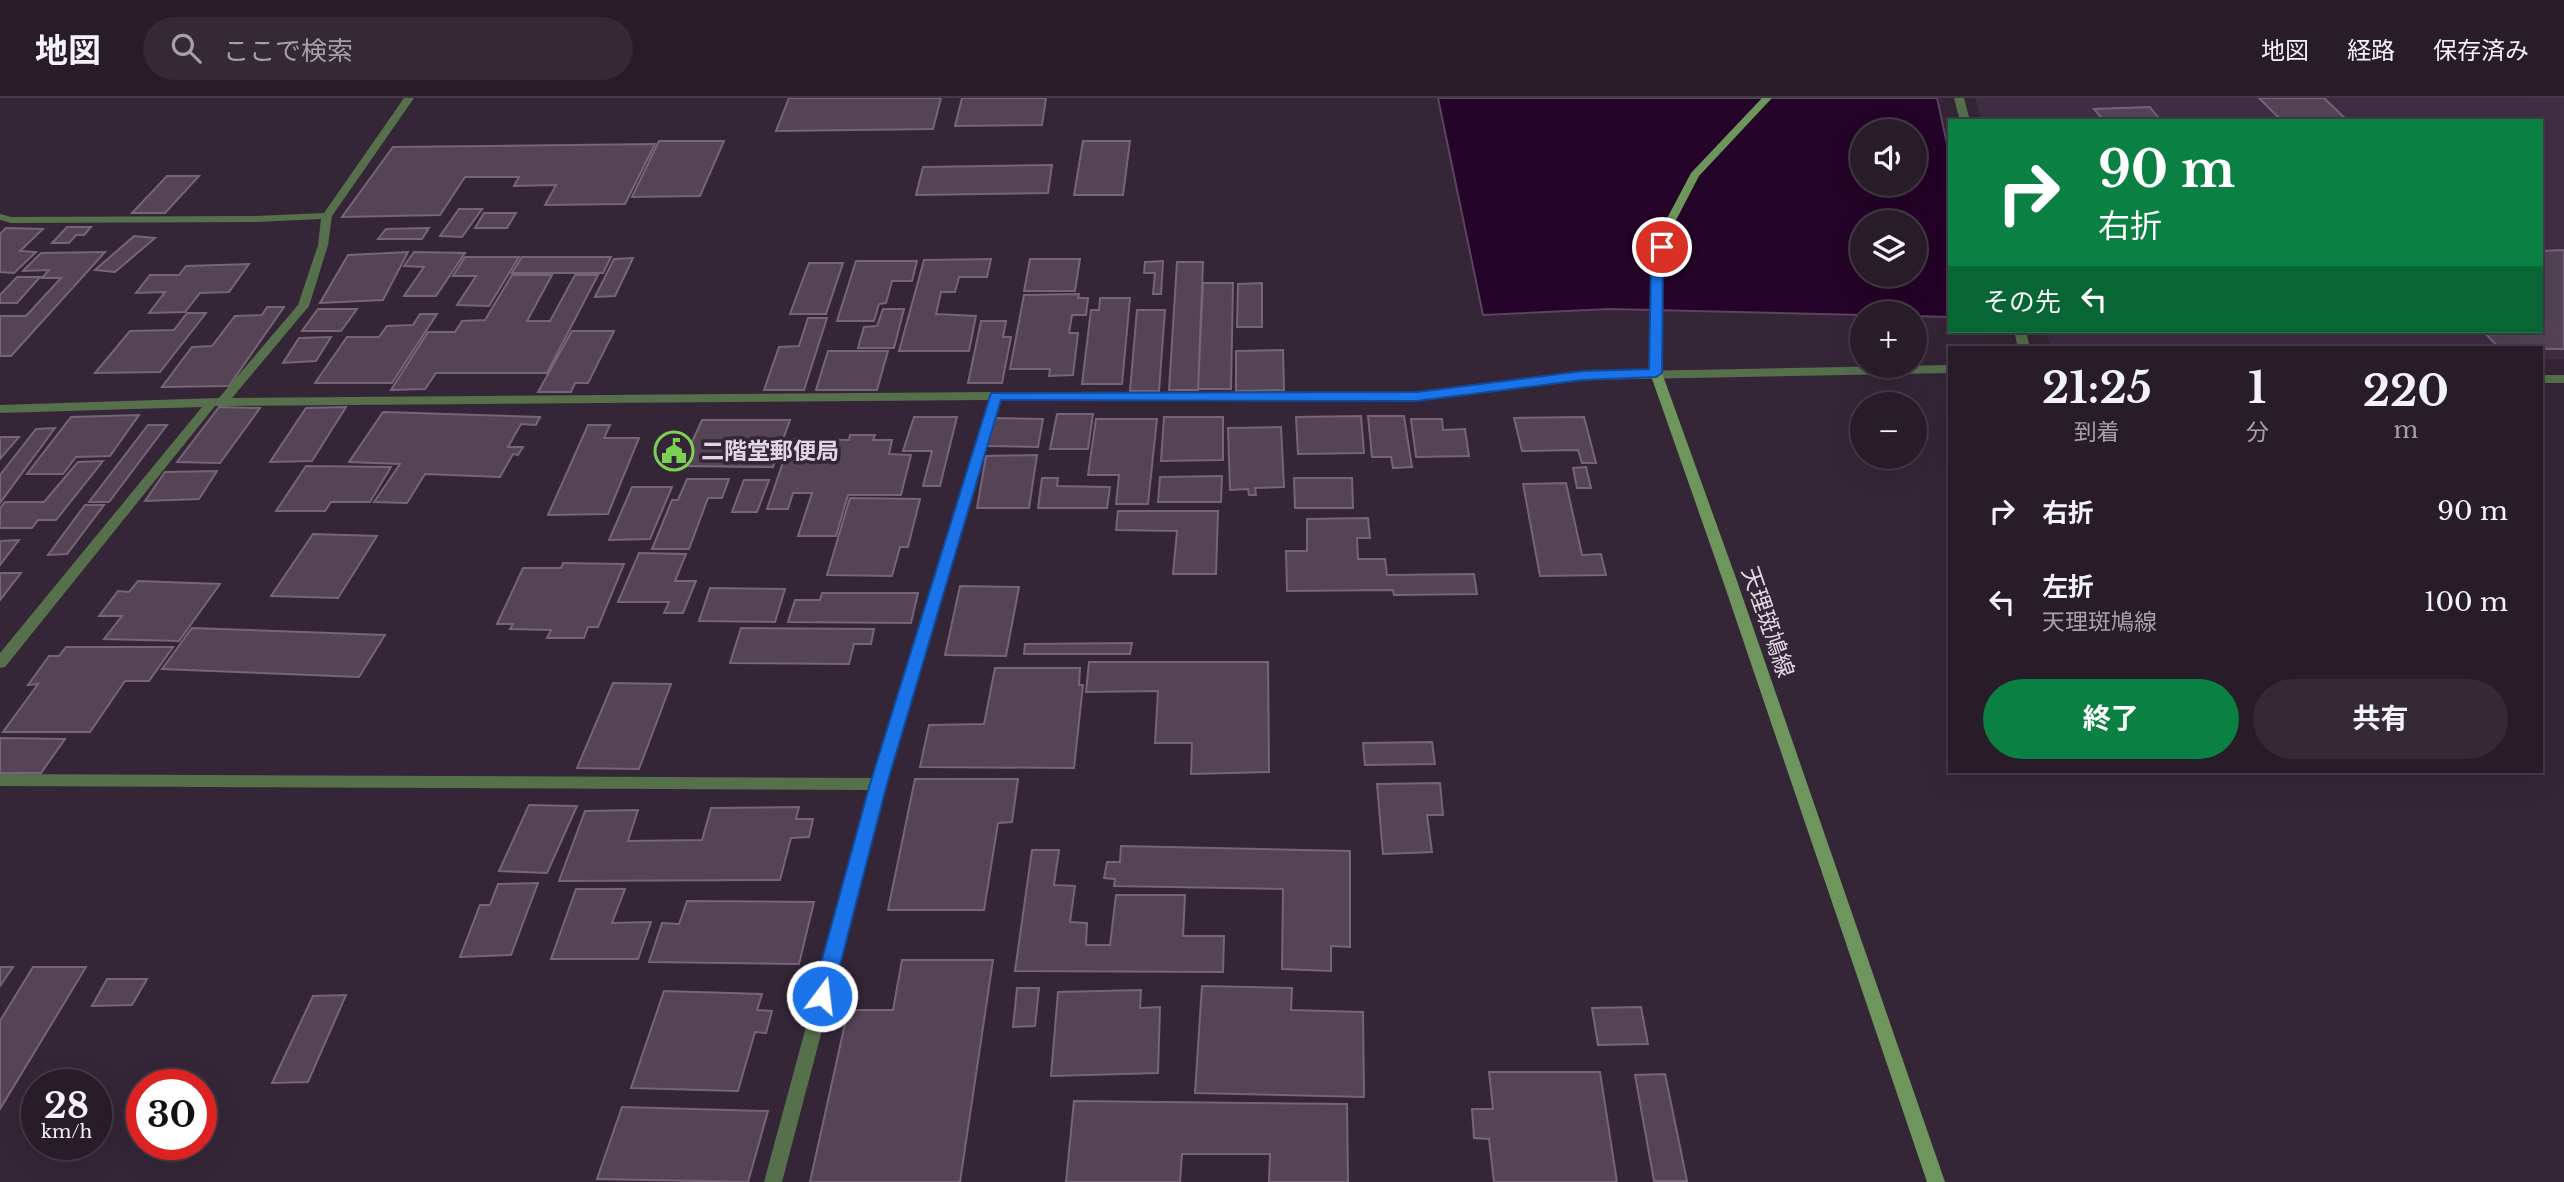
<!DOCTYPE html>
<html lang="ja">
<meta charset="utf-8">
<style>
body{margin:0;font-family:"Libre Baskerville","Noto Sans JP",serif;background:#342935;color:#f1f3f6;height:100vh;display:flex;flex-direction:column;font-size:26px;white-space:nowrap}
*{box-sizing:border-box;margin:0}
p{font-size:23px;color:#a5a1a8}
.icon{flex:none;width:38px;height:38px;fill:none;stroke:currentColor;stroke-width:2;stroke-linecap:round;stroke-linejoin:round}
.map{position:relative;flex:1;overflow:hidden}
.panel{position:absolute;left:1948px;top:248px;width:595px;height:427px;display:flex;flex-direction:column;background:#281c29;border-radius:0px;box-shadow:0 7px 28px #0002,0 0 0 2px #443a46}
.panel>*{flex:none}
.top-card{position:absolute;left:1948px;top:21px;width:595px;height:214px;border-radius:0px;box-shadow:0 7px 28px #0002,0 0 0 2px #443a46;background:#0b8043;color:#fff;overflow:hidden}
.fabs{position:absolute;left:1850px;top:21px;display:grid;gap:14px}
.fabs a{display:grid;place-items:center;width:77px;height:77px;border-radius:50%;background:#281c29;box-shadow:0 7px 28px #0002,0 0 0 2px #443a46;font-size:35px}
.speed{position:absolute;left:21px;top:971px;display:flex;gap:14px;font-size:35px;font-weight:700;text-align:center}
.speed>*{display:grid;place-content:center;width:91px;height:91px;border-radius:50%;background:#281c29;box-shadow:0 7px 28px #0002,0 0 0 2px #443a46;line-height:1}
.speed small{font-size:18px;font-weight:400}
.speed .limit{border:10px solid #d22;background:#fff;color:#111}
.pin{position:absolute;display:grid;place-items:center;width:60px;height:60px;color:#fff;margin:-30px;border:4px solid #fff;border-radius:50%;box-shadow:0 2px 7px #0007}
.me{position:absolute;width:77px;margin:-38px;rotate:15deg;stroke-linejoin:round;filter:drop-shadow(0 0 5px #0008)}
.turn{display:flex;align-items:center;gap:24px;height:147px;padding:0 35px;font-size:32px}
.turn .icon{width:91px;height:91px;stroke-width:2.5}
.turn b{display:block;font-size:49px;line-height:60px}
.then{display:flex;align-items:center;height:66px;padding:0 35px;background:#0003;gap:14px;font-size:26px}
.eta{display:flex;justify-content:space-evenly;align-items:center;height:119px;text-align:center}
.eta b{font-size:42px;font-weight:700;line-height:49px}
.button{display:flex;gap:14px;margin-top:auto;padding:14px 35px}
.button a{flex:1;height:80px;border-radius:42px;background:#0b8043;color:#fff;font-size:28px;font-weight:700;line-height:80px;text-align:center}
.button a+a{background:#342935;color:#f1f3f6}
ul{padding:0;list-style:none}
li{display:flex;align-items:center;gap:21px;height:91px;padding:0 35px}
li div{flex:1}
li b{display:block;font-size:26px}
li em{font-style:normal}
header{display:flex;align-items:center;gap:42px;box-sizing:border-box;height:98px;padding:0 35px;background:#281c29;border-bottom:2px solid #443a46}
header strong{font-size:33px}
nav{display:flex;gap:38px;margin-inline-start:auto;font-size:24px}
.search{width:490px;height:63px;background:#342935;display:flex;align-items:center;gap:18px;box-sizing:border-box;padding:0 24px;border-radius:38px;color:#a5a1a8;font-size:26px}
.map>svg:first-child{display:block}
</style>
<header>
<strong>地図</strong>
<div class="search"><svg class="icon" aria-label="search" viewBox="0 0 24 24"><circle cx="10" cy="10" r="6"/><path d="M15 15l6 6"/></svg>ここで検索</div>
<nav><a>地図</a><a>経路</a><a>保存済み</a></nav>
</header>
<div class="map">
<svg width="2564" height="1084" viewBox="0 0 2564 1084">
<rect width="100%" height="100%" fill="#352637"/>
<path fill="#412e44" d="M1975,0H2564V261H2541V250L2051,249L2046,233H2541V23H1982Z"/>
<path fill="#240428" stroke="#5d4360" stroke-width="2" fill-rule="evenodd" d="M1438,0H1937L1949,55V219L1915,218L1914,215L1862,217L1609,211L1483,217ZM1862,33H1914V86H1862ZM1862,124H1914V177H1862Z"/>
<path fill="#544456" stroke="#766478" stroke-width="2" d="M789,0H941L933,31L776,33Z
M962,0H1046L1042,27L955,28Z
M2259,0H2324L2348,23H2282Z
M2150,9L2161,23H2104L2094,11Z
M659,43H724L700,98L632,99Z
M1083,43H1130L1123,97H1074Z
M655,46L625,106L545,107L556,87L514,88L519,79H465L440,117L342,119L393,49Z
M1052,67L1048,95L916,97L923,69Z
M167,78H199L165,115H132Z
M459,111H482L462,139L440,138Z
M484,115H516L507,130H475Z
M67,129H91L84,137H76L69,145H52Z
M6,130L43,131L20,153L36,154L14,175L0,174V136Z
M429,130L422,141H378L386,131Z
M134,138L155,140L115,174L95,172Z
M2564,152V251L2499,250L2483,233H2541V153Z
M105,154L11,258H0V218H26L61,180H42L49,172L23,173L41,155Z
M408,154L383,202L320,205L348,157Z
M414,154L465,155L436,198H404L424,169L404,168Z
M465,159H519L489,208L457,207L476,178H453Z
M522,159H611L603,175H512Z
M633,160L615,198L595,199L614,161Z
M991,161L987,179H959L955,194H941L936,216L976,218L969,253H899L924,162Z
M1030,161H1080L1075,193H1024Z
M856,163H917L912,183H892L886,205L879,206L874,223H837Z
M1163,163L1161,196H1153L1155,175H1144L1145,164Z
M1177,164H1203L1198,292H1169Z
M809,165H843L826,216H790Z
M249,166L229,194L200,195L185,214L149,215L165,194L136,195L150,177H179L186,168Z
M512,177H552L527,223H550L575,177H598L547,275H436L425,291L391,292L428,234H455L462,223L485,222Z
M17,179H40L17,205H0V197Z
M1203,185H1233L1231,291H1198Z
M1262,185V229H1237L1238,186Z
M1079,196L1078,200H1088L1086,217H1072L1069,235H1078L1073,277L1049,278L1050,271H1010L1024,197Z
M1100,200H1130L1122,286H1082L1091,212H1099Z
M267,209H284L229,288L162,289L192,249L212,248L235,218L262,217Z
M318,211H357L341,233H302Z
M883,211H904L894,250H858L864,229L877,228Z
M1137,212H1165L1159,293H1130Z
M187,215H206L160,274L95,275L130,233L174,232Z
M420,216H437L392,285H315L347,239H379L387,228L413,227Z
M808,220H827L804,292H764L779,249L799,248Z
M981,223H1006L1003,239H1011L1002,285H968Z
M572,233H614L588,285H575L571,294H538Z
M331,239L316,263L283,265L299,240Z
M1283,252L1284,292L1236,293V253Z
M828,253H888L877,292H816Z
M219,309L260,310L220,365L177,364Z
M346,309L312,363L270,364L306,310Z
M383,314L540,319L536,327L521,326L508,349H523L518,357L513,356L500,379L425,376L407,405L374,404L400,366L349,364Z
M1057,316H1093L1088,351H1050Z
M139,317L110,358L76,359L63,376H27L71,319Z
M1361,318L1364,355L1298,356L1296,319Z
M1368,318H1404L1412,369L1393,370L1391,359H1372Z
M914,319H957L940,388H923L932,353H903Z
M1164,319H1223V362L1161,363Z
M1584,319L1596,365H1582L1578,352L1522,353L1514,320Z
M993,320L1043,321L1038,349L987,348Z
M1096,321H1157L1148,406H1116L1119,377H1088Z
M1411,321H1442L1443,332L1465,331L1469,358L1416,359Z
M702,322H790L773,369L681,368Z
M148,327H167L109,404H89Z
M588,327H610L604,340H639L608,416L548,417Z
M1281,329L1284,389L1255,390L1256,397H1249L1248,391L1230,392L1228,330Z
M55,330L0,405V377L36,331Z
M850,337H875L873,342H892L889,356L911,357L901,397H848L836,438H798L812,395H793L788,411H767L791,341L849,342Z
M0,339H19L0,361Z
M1037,357L1029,410H977L986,358Z
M103,363L56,422H38L32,430H0V410L5,404H44L78,364Z
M306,368L391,369L370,404H331L325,413H276Z
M1586,369L1591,390H1577L1573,370Z
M217,373L199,401L145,403L165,374Z
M1222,378L1221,404H1158L1160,379Z
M1042,380H1058L1057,388L1110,389L1107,410H1038Z
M1294,380H1352L1353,410H1295Z
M687,381H729L722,400H708L689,451H652L672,402H678Z
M744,382H769L757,414H732Z
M1566,385L1582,457L1601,456L1606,477L1540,478L1523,386Z
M632,389H672L650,441L609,442Z
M850,400L920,401L908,449H900L892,478L827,477Z
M85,407H104L67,456L48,457Z
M1118,413H1218L1216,476H1173L1177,433L1116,432Z
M1368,420L1370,440H1357L1358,461H1385L1387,477L1474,476L1477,496L1394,497L1393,492L1287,493L1286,453H1307V421Z
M313,436L377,438L338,500L271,498Z
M19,442L0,467V443Z
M639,455L686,456L675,483H696L683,515H664L669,504H618Z
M563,465L624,466L598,529H588L584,540H547L551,532L510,531L513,526H497L523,470H561Z
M0,475H21L0,502Z
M138,483L220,486L179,543L104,541L122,518H99L118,493L129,494Z
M960,488L1019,489L1006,558L945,557Z
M710,490L785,491L775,524L699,523Z
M822,495H918L911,525L788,524L795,502H820Z
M192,530L385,537L359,579L162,571Z
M741,530L874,531L871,546H854L849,566L730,565Z
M1132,545L1130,556H1024L1025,546Z
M66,549H173L149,583H125L90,634H3L38,586L28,587L49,558H59Z
M1089,564H1268L1269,674L1191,676L1192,645H1155L1158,593L1086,594Z
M995,570H1080L1079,587H1083L1074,670L920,669L929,627L984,626Z
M613,585L671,586L639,671L577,670Z
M0,640L65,641L41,675H0Z
M1432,644L1435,666L1365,667L1363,645Z
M915,681H1018L1012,724L998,725L984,812H888Z
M1440,685L1443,717H1427L1432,754L1383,756L1377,686Z
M529,707L577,708L547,775L499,773Z
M799,709L796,721H813L809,739L791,740L780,782L559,783L585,713L638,712L628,743L702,742L711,710Z
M1121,748L1350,753V849L1331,848V873L1282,871L1283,791L1114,788L1115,781L1104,780L1107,764H1120Z
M1032,752H1059L1054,787L1075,788L1070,824L1087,825L1086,847H1110L1116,797H1185L1183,838H1224L1223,874L1015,873Z
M538,785L511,857L460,859L480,807H490L498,786Z
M576,791H625L612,825L651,824L638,861H551Z
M687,803L814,804L799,866L649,864L662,825L679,826Z
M902,862H993L960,1084H810L848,912H893Z
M0,869H13L0,888Z
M33,869H86L0,1011V923Z
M107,881H147L132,907L92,908Z
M1202,888L1292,890L1291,912L1363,914L1364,999L1195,995Z
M1017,890H1039L1035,928L1013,929Z
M1141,892L1140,910L1160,909L1158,975L1051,978L1058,894Z
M664,893L762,896L757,912L772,913L766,935L755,934L738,993L631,990Z
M346,897L308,984L272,985L313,898Z
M1641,909L1648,946L1598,947L1592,910Z
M1489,974H1600L1617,1084H1494L1489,1041L1474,1040L1472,1011H1493Z
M1665,976L1687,1083H1654L1635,977Z
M1074,1003L1347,1006L1348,1084H1269L1270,1056H1182L1180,1084H1066Z
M622,1009L768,1013L748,1084L597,1081Z"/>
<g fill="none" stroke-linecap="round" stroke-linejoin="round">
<path fill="#56704c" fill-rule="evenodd" d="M404,0H414L332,118L328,147L309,208L232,300L996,294L1417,295L1583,274L1950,267V275L1583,282L1417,303L1001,302L887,686L782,1084H764L870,692L0,688V676L873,680L989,302L215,308L5,569L0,570V555L202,309L0,315V307L219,300L298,207L318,147L321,121L256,124L11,125L0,122V116L11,119L256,118L324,115Z
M1954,0H1964L1970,23H1960Z
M2014,233H2026L2030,250H2018Z
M2541,277H2564V285H2541Z"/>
<path fill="#6d955c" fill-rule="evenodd" d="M1762,0H1772L1699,78L1673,128L1662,169V275L1737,483L1945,1084H1927L1723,483L1650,275L1652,169L1663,128L1691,75Z"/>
</g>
<path fill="#1a73e8" stroke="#114b97" stroke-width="2" d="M1662,145L1668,149L1663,169L1662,275L1656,279L1583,282L1417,303L1001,302L887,686L832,898L829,905L822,907L815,905L812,898L870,686L991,295L1417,294L1583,273L1649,271L1651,169L1656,149Z"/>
<defs>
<symbol id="civic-ring" viewBox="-11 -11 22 22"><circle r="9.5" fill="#352637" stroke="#7cd154" stroke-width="1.5"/><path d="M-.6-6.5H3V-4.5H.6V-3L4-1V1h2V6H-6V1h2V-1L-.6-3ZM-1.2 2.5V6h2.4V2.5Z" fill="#7cd154"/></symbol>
</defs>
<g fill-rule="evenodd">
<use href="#civic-ring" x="652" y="331" width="44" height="44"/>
</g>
<g text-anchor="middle" stroke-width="7" stroke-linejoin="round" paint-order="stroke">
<g font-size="23" font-weight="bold" fill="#e1d7e2" stroke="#352637" text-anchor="start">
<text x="701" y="361">二階堂郵便局</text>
</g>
<g font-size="23" fill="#e1d7e2" stroke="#352637">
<text transform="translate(1768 524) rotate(71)" y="8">天理斑鳩線</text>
</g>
</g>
</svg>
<div class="fabs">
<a><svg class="icon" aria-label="sound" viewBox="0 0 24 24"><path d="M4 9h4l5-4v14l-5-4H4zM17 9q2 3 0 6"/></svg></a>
<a><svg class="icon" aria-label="layers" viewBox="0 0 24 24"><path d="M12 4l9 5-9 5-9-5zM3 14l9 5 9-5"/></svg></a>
<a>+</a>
<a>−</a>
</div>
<div class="speed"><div>28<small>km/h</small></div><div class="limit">30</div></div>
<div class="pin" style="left:1662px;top:149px;background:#d93025"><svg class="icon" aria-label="arrive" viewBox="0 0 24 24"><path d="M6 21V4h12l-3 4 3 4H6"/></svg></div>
<svg class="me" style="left:822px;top:898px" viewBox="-20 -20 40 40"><circle r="17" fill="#1a73e8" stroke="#fff" stroke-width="3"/><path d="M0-11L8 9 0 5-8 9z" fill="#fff"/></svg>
<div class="top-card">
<div class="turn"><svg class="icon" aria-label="right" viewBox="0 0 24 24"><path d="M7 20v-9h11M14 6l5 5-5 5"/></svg><div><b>90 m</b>右折</div></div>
<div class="then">その先<svg class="icon" aria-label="left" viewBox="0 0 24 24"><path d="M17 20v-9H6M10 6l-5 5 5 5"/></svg></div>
</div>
<section class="panel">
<div class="eta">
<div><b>21:25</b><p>到着</p></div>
<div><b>1</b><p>分</p></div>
<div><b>220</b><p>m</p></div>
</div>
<ul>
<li><svg class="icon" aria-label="right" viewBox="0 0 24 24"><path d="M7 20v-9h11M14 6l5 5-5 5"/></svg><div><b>右折</b></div><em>90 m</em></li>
<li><svg class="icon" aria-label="left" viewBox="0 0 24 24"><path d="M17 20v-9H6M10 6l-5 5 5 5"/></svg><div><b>左折</b><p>天理斑鳩線</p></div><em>100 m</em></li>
</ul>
<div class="button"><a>終了</a><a>共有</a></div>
</section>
</div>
